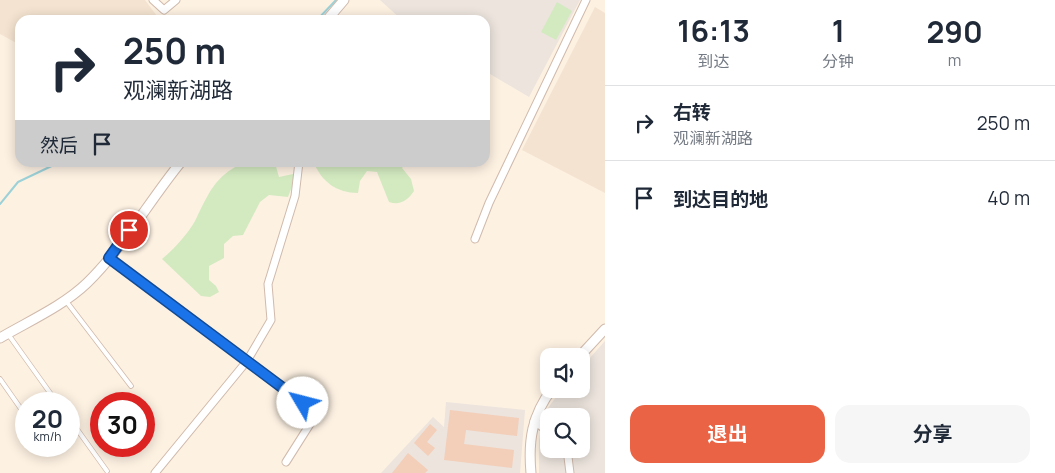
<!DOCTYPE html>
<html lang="zh">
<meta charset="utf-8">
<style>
body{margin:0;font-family:Manrope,"Noto Sans SC",sans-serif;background:#f6f6f7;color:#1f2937;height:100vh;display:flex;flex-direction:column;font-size:19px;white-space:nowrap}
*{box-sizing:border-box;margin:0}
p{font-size:16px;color:#747a83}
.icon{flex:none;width:28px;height:28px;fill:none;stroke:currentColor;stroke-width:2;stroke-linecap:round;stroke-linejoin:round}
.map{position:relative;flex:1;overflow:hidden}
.panel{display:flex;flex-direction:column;background:#fff;width:450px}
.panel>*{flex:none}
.hud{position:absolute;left:15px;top:15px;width:475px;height:152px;border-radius:15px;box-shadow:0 2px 12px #0003;background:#fff;color:#1f2937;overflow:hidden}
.controls{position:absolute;left:540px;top:348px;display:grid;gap:10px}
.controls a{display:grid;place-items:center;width:50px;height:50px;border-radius:10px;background:#fff;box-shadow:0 2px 12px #0003;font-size:25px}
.speed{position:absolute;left:15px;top:392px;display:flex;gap:10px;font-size:25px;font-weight:700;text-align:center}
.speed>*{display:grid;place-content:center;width:65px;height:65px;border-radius:50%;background:#fff;box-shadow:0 2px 12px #0003;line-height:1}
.speed small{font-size:12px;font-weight:400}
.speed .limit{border:8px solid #d22;background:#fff;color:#111}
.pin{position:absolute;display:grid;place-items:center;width:42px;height:42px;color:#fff;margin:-21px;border:2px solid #fff;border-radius:50%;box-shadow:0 1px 5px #0007}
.me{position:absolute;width:55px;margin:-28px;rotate:307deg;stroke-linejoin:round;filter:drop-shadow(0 0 4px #0008)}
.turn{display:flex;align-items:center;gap:18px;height:105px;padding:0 25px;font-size:22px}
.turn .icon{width:65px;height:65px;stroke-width:2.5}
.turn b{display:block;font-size:35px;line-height:42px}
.then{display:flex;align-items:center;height:48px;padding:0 25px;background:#0003;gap:10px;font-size:19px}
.eta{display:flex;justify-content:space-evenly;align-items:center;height:85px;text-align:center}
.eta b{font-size:30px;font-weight:700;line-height:35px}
.button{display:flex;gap:10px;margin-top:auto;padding:10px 25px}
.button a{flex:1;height:58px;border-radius:15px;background:#ea6344;color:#fff;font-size:20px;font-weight:700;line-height:58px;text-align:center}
.button a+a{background:#f6f6f7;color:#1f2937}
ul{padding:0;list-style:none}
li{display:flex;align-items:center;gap:15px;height:75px;padding:0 25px;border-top:1px solid #e0e1e3}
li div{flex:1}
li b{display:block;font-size:19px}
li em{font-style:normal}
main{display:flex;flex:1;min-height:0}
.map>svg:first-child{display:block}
</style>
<main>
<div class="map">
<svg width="605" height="473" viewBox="0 0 605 473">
<rect width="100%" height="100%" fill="#fdf1e2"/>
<path fill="#f4e3d0" d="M0,0H145L157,16L149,20H20V45L0,34Z
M595,7L605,13V193L522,150Z"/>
<path fill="#ece4dd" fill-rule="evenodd" d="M380,0H580L529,97L485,71V20H402Z
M605,341V473H539V440L542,423L548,408L562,389H581V368ZM549,416H581V449H549Z
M446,402L525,410L520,473H381L433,417L444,427Z"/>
<path fill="#d3eac0" d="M557,2L572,11L556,40L541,32Z
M243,163H275L279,177L293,174V184L288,197L269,195L260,202L243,235L233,236L224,244V258L209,266V280L216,286L219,292L210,297L201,296L162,259C174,249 187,235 195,221C208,195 214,176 243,163Z
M314,163H406L402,168L411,179L414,191C408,200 400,206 389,202L377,172L367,171L360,181L358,193C337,193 322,182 314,163Z"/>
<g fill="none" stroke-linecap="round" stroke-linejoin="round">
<path stroke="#9cd1d8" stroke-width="2" d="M317,20L336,0
M145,162L152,166L157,162
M0,204L18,182L60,162"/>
</g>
<path fill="#f3ceb9" d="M450,410L519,418L517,436L466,430L464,444L514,450L512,468L444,460Z
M430,424L437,430L427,442L435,448L428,456L414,443Z
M408,453L428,470L425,473H392Z"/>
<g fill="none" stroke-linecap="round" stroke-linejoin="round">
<defs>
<path id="service" d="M66,301L131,386
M8,334L58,404
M0,379L26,416
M69,418L107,471"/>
<path id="minor" d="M153,0L164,10L176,0
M475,239L489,203L586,0
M109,258L317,413L286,462
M534,421L549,432
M567,449L570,473
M155,473L247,361L271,320L268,284L295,196L299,162"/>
<path id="tertiary" d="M327,20L344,0
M0,338C29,321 63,306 87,283C123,248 149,201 181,162
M580,356L605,329
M531,473C528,441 532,415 552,389"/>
</defs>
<use href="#service" stroke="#d0baac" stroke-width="5.5"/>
<use href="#minor" stroke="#d0baac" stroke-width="9"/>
<use href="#tertiary" stroke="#d0baac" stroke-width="11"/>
<use href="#service" stroke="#fff" stroke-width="4"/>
<use href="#minor" stroke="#fff" stroke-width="7"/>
<use href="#tertiary" stroke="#fff" stroke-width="9"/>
</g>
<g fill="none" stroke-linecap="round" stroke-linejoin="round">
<defs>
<path id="route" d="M129,230L109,258L303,403"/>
</defs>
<use href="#route" stroke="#114b97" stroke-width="12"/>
<use href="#route" stroke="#1a73e8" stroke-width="9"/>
</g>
</svg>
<div class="controls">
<a><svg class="icon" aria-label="sound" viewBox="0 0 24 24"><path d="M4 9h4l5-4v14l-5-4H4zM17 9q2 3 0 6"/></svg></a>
<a><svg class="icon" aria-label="search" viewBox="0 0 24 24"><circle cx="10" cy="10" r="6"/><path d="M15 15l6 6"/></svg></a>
</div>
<div class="speed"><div>20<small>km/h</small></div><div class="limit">30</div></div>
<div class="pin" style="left:129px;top:230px;background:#d93025"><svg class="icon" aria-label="arrive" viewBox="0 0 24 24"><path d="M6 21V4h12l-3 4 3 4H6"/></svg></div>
<svg class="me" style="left:303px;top:403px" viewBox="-20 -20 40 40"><circle r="19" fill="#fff"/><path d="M0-13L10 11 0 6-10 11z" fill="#1a73e8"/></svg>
<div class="hud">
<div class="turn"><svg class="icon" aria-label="right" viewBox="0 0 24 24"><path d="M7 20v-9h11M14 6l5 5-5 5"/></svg><div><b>250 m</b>观澜新湖路</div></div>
<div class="then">然后<svg class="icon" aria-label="arrive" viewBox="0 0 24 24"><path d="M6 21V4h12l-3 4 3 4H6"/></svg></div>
</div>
</div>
<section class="panel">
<div class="eta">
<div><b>16:13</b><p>到达</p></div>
<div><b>1</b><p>分钟</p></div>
<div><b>290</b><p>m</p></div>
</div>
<ul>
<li><svg class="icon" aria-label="right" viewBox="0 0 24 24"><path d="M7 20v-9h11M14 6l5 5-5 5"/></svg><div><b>右转</b><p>观澜新湖路</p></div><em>250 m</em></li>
<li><svg class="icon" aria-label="arrive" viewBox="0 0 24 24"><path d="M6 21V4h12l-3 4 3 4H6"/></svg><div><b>到达目的地</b></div><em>40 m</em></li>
</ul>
<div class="button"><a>退出</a><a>分享</a></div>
</section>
</main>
